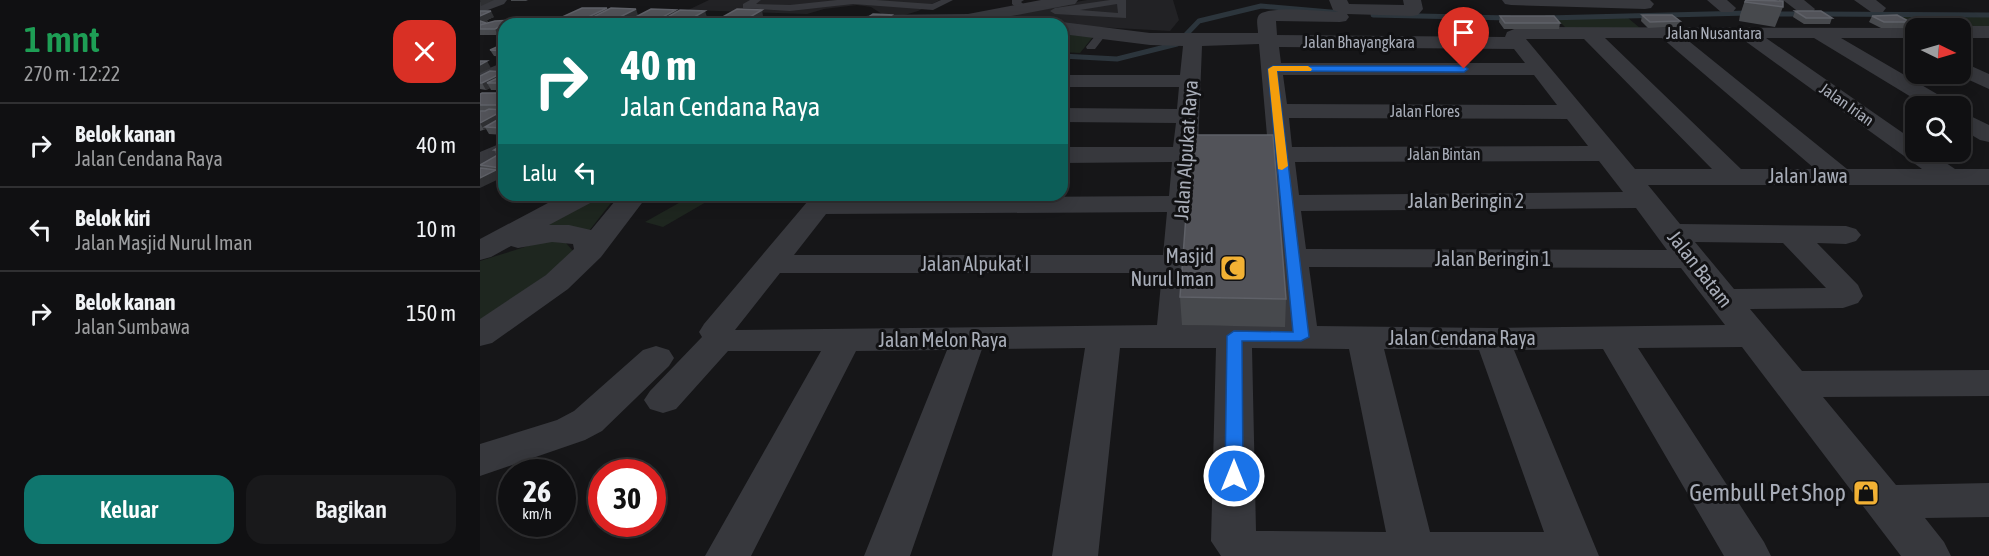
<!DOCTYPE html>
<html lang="id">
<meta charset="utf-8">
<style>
body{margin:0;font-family:"Asap Condensed",sans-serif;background:#19191b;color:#f1f3f6;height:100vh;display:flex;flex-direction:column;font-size:22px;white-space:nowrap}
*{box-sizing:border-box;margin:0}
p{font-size:20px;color:#9c9d9f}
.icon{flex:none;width:33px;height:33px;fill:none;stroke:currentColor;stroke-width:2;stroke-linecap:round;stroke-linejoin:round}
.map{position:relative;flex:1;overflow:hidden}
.sheet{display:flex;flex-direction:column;background:#101012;width:480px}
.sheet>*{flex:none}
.guide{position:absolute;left:18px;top:18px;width:570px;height:183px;border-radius:18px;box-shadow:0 3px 15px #0003,0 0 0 2px #303032;background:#0f766e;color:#fff;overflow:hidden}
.needle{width:39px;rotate:95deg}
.fabs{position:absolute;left:1425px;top:18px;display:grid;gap:12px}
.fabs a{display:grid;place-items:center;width:66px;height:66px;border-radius:12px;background:#101012;box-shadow:0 3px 15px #0003,0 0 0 2px #303032;font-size:30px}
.speed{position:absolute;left:18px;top:459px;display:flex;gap:12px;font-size:30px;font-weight:700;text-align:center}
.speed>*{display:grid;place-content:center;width:78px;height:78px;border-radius:50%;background:#101012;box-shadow:0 3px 15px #0003,0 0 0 2px #303032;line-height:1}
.speed small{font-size:15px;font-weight:400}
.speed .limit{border:9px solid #d22;background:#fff;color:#111}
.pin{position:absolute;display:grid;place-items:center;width:51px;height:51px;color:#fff;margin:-62px -26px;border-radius:50% 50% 50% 0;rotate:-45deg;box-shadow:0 0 6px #0007}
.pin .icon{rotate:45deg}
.me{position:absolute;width:66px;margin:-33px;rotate:0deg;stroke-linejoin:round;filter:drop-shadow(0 0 4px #0008)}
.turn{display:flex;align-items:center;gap:21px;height:126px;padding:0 24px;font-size:27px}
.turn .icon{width:78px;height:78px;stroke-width:2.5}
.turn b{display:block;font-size:42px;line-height:51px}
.then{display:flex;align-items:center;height:57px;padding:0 24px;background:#0003;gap:12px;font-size:22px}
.round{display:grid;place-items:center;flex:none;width:63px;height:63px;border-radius:18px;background:#19191b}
.headline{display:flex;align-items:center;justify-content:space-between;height:102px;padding:0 24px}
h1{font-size:36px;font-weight:600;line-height:45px;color:#1e9e55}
.button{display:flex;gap:12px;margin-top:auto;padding:12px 24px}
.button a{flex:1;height:69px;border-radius:18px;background:#0f766e;color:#fff;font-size:24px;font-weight:600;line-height:69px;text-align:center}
.button a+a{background:#19191b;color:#f1f3f6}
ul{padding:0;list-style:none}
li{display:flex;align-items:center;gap:18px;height:84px;padding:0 24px;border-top:2px solid #303032}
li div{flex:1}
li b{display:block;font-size:22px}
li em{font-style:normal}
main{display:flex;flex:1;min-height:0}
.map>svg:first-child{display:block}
</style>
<main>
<section class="sheet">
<div class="headline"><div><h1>1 mnt</h1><p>270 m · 12:22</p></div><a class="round" style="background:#d93025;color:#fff"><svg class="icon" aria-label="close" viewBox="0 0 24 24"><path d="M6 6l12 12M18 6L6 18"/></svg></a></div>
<ul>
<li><svg class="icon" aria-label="right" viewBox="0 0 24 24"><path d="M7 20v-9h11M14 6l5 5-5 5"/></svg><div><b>Belok kanan</b><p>Jalan Cendana Raya</p></div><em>40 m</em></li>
<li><svg class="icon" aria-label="left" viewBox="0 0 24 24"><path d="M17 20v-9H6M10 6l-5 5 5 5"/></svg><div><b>Belok kiri</b><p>Jalan Masjid Nurul Iman</p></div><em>10 m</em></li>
<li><svg class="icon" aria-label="right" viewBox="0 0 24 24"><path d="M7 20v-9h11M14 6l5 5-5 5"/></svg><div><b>Belok kanan</b><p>Jalan Sumbawa</p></div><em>150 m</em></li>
</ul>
<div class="button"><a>Keluar</a><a>Bagikan</a></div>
</section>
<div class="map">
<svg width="1509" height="556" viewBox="0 0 1509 556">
<rect width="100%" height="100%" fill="#161618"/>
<path fill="#222225" d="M229,0H460L438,11L418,17L402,14L391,7L377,5L344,9L327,14L208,10Z
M607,0H693L699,20L690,31L525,22L509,18Z"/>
<path fill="#1e261f" d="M1416,16H1509V27H1437Z
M1148,18L1160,28L1087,29L1077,19Z
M582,30L616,33L600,53L582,52Z
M114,195H137L109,231L48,232Z
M213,195L233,198L183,227L165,222Z
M64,241L86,243L93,251L68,274L0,320V261Z"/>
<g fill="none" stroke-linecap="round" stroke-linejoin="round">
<path stroke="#2c353c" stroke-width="5" d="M1291,14H1323
M1336,14L1509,15
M893,15L1030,18
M1066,18L1269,13
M582,56L637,59L697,44L719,21L781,6L862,13"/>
<path fill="#37383d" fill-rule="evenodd" d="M270,0H281L276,4L310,5L357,0H396L452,4L461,0H473L453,10L373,4L310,11L263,8V4Z
M532,0H544L541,2L548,8L540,10L532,4Z
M630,0H646V18L575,14L570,11L575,8ZM637,4L638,13L600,10Z
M620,30L628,32L615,49H607L606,47Z"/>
<path fill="#37383d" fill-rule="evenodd" d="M4,0H27L24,4L0,13V2Z
M561,0H598L595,4L589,5L490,24H360L362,20L392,15L488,14Z
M849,0H867L869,4L924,5L923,0H941L943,9L938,15L932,16L867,14L869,17L866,21L860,22L796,21L797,35L1025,37L1027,32L1039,27L1443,28H1436V38H1361L1469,101L1472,106H1446L1334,38H1286L1436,142V152H1450L1475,169H1509V185H1168L1200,224L1366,226L1376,229L1381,235L1376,241L1366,244L1337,243L1378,285L1383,296L1378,303L1363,308L1270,309L1322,371L1509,370V396L1343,397L1416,485L1509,483V517L1445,518L1464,542L1471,556H1421L1262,347L1158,348L1284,542L1291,556H1244L1123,349L1034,350L1119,556H741L731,541L736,348H640L618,556H572L605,348L502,349L430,556H384L467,350L376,351L271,556H225L341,351H248L196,409L183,413L170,409L164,400L170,391L222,337L219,332L224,324L333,195H361L359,198L689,196L692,162L582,163V147H693L696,123L582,122V108L697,109L699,87H582V75H700L703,46L670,45L582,34V24H576L582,22L670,33H778C778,27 775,18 780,14C791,6 842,11 858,12L853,10ZM1125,38H1182L1335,169H1261ZM1205,38H1261L1442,169H1367ZM1046,39H1104L1232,169H1155ZM779,44L788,147H718L722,46ZM799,47L1034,49L1045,63H801ZM803,75H1054L1077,105L807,104ZM809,118L1087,119L1108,146L812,147ZM1119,161L1143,192L819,195L815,162ZM718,162H789L803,326L711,325ZM1156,208L1187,250L826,249L821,211ZM687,212L683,255H314L346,214ZM1215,242L1303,243L1346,288L1254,289ZM829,267L1201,268L1245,325L1012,328L837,326ZM300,273H682L677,325L255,330ZM772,348L869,349L906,532L776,531ZM904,349L999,350L1064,532H950Z
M1022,0H1170L1174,4L1171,8L1165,9L1031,5L1025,4Z
M1227,0H1247L1256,8L1253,12H1241Z
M1303,0H1324L1335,9L1332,13H1320Z
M1374,0H1396L1406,8L1403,12H1391Z
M1480,26H1509V38H1480V28H1473Z
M1480,61L1509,74V89L1476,74H1480Z
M24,62V76L0,86V72Z
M1480,111L1509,125V142L1500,140L1480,128Z
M24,142V159L0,170V152Z
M83,195H118L114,201L69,225H89L111,230L140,195H168L121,257L88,289L12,343L0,346V319L66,275L94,249L93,244L72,242L38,248L31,246L11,257L0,260V239Z
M176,346L189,350L194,358L189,366L122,431L105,440L0,476V444L77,420L94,411L163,350Z"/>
</g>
<path fill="#47494d" d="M31,0H48L46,1H31Z
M1265,0H1296L1303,7L1295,27L1259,21L1260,15Z
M0,11L14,17L7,20L8,23L24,24V32L18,35H0Z
M1315,11L1352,18L1350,24H1324L1313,17Z
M412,15L414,24H382L381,22Z
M1162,15L1200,21L1198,27L1168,28L1161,21Z
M1020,16L1080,23L1079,29H1024L1019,22Z
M1392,16L1430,22L1427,28H1401L1389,22Z
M24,44V57L14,56L10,50Z
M24,65V90H11L10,88L6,90L0,89V76L22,71L20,67Z
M24,93V135L9,134L6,129L0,131V94Z
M24,144V175L19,174L21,178L1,168L0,164L17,156L14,150Z
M700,297L806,299L805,327L702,325Z"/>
<path fill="#2f3033" d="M0,0H14L1,6Z
M127,8L129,14L109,24H94Z
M156,9L158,15L141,24H126Z
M196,10L198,16L184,24H170Z
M282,10L283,16L270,24H258Z
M11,11L14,17L7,20L9,24L0,23V16Z
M225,11L227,17L215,24H202Z
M412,15L414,24H401L400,23Z
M33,20L35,24H24Z
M24,24V32L18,35L15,29Z
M7,61L11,68L0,73V65Z
M24,72V80L7,83L10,88L6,90L2,83Z
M24,101V106H19L22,111L20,112L16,105Z
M24,110V120L5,127L6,129L4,130L0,123Z
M24,166V174L20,168Z
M16,170L21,178L0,188V178Z"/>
<path fill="#525359" stroke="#5f6168" stroke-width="1.5" d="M1266,0L1303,1V7L1265,2Z
M102,8H127L94,24H67Z
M131,8L156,9L126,24H99Z
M171,9L196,10L170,24H142Z
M257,9L282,10L258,24H230Z
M200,10L225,11L202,24H175Z
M0,11H11L0,16Z
M1315,11H1341L1352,18H1326Z
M393,14L412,15L400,23L381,22Z
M1162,15H1192L1200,21L1170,22Z
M1417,15L1430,22H1404L1392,16Z
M1020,16H1074L1080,23H1025Z
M33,20L15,29H0V25L15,21Z
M0,21L6,23L0,25Z
M24,44V51L10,50Z
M0,61H7L0,65Z
M10,71L24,72L2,83H0V76Z
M24,75V83H7Z
M2,93H24V101L16,105H0V94Z
M9,109L24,110L0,123V111H5Z
M24,116V126L22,128L5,127Z
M712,135H793L806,299L700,297Z
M24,144V151L14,150Z
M21,153L24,154V166L20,168L0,165Z
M0,168L16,170L0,178Z"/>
<path fill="#1a73e8" stroke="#114b97" stroke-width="1.5" d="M793,66H984L988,69L984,72L797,71L829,337L821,341H762L763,476L761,481L754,483L748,481L745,476L747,336L754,331L813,332L788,69Z"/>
<path fill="#f59e0b" d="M828,66L832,69L831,71H797L808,166L802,170L798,169L788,69L793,66Z"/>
<defs>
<symbol id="mosque-square" viewBox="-11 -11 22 22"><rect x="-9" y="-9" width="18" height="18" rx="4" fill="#f2b134" stroke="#111113"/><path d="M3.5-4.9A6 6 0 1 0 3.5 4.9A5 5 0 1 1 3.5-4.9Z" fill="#111"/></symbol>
<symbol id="shop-square" viewBox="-11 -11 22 22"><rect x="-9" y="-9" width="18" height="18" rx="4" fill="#f2b134" stroke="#111113"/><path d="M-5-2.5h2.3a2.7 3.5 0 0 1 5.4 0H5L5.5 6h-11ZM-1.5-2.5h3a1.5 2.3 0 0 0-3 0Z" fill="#111"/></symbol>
</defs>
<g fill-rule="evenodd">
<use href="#mosque-square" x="738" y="253" width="30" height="30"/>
<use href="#shop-square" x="1371" y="478" width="30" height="30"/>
</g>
<g text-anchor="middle" stroke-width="6" stroke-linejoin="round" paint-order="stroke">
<g font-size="16" fill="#a8adb8" stroke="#111113">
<text x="1234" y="39">Jalan Nusantara</text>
<text x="879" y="48">Jalan Bhayangkara</text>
<text transform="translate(1367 104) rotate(35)" y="6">Jalan Irian</text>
<text x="945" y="117">Jalan Flores</text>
<text x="964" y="160">Jalan Bintan</text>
</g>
<g font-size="20" fill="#a8adb8" stroke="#111113">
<text transform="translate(706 150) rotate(-86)" y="7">Jalan Alpukat Raya</text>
<text x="1328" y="183">Jalan Jawa</text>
<text x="986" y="208">Jalan Beringin 2</text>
<text x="1013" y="266">Jalan Beringin 1</text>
<text x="495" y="271">Jalan Alpukat I</text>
<text transform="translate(1220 269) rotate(52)" y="7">Jalan Batam</text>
<text x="982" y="345">Jalan Cendana Raya</text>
<text x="463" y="347">Jalan Melon Raya</text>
</g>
<g font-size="20" fill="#a8adb8" stroke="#111113" text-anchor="end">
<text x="734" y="263">Masjid<tspan x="734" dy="23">Nurul Iman</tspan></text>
</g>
<g font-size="24" fill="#a8adb8" stroke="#111113" text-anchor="end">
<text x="1366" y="501">Gembull Pet Shop</text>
</g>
</g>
</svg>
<div class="fabs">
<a><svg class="needle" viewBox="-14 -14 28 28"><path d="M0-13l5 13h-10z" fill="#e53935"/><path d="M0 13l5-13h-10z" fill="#9c9d9f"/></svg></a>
<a><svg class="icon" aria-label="search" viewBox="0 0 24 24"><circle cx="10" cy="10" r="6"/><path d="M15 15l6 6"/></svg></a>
</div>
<div class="speed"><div>26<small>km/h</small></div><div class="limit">30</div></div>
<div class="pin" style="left:984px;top:69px;background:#d93025"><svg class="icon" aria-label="arrive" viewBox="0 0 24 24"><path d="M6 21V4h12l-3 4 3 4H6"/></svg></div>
<svg class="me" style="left:754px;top:476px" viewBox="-20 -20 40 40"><circle r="17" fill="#1a73e8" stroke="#fff" stroke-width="3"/><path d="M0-11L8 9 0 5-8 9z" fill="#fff"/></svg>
<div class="guide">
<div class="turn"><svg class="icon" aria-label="right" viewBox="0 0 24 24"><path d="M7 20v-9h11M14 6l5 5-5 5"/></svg><div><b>40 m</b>Jalan Cendana Raya</div></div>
<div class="then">Lalu<svg class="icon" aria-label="left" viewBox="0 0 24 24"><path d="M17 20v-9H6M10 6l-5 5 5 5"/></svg></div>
</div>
</div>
</main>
